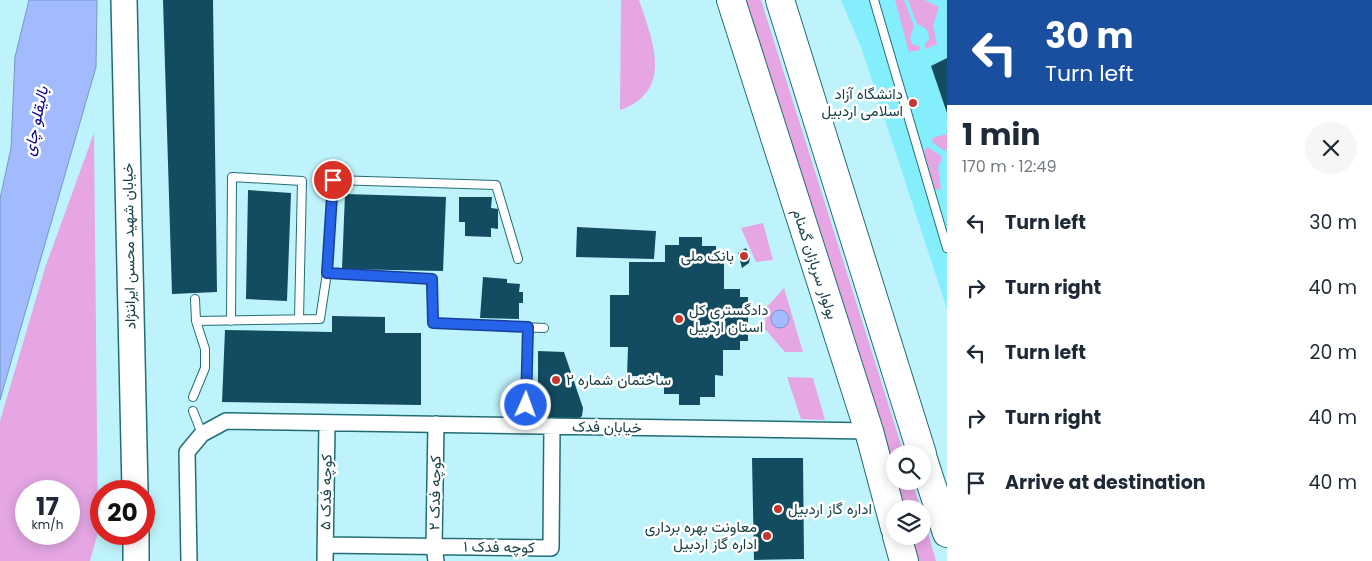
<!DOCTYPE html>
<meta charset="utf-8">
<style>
body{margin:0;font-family:Poppins,Vazirmatn,sans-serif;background:#f6f6f7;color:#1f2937;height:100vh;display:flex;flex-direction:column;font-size:19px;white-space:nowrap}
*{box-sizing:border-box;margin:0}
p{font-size:16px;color:#747a83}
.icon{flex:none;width:28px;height:28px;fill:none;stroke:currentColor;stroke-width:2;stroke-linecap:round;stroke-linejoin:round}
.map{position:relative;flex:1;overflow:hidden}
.details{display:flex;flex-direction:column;background:#fff;width:425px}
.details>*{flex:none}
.guide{background:#1a4fa0;color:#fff;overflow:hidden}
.fabs{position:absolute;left:886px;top:445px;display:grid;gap:10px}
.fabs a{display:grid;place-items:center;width:45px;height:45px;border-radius:50%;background:#fff;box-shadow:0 2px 12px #0003;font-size:25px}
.speed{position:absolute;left:15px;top:480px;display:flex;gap:10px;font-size:25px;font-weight:700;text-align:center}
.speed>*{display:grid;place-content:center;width:65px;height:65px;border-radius:50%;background:#fff;box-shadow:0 2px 12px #0003;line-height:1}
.speed small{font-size:12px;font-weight:400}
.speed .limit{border:8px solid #d22;background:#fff;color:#111}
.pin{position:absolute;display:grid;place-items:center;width:42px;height:42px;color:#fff;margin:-21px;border:2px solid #fff;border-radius:50%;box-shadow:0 1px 5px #0007}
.me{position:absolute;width:55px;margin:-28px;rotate:2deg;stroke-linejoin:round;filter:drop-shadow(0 0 4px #0008)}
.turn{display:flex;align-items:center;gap:18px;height:105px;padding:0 15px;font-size:22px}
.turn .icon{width:65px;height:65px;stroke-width:2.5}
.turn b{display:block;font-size:35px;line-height:42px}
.round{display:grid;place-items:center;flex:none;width:52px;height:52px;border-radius:26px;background:#f6f6f7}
.head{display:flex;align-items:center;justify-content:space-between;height:85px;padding:0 15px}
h1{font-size:30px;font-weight:700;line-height:38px}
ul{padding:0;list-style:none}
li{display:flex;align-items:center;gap:15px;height:65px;padding:0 15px}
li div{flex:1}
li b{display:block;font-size:19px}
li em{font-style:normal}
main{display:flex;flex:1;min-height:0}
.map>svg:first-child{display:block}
</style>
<main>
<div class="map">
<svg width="947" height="561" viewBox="0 0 947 561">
<rect width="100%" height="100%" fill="#bff3fb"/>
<path fill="#85eefd" d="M841,0H947V309L861,47Z"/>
<path fill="#e5a6e3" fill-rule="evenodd" d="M621,0H639C652,39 675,91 620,110Z
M745,0H761L904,454H895V481H912L921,509H901Z
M895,0H904L914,26L910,38L912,44L919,46L920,50L909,52Z
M908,0H925L939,7L933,25L937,44L926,49L925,44L929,39C929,30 925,27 917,24Z
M94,133L98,532L90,561H0V421L45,268ZM26,491H69V534H26Z
M947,134V148L945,151L933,143L932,138Z
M927,147L940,155L942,159L938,167L941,189L935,190L924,151Z
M763,223L773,260L756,262L741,228Z
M784,288L803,352H785L765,329L766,308Z
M787,377L813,378L825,420L801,419Z
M923,515L936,561H917L909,536H922Z"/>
<path fill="#a1bbfe" stroke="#7896c6" d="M29,0H97L96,67L0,400V199L11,148L15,57Z
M771 319a9 9 0 1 1 18 0a9 9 0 1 1-18 0Z"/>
<path fill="#134b61" d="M163,0H213L217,292L172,294Z
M947,58V113L931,66Z
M248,190L291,193L287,301L246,299Z
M345,194L446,197L443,271L342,269Z
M459,197H492L491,208L498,209V229L491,228V237L465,236V222H459Z
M577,227L656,231L654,259L576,257Z
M679,237H702V246H716V262H724V289H740V297H748V341H740V350H723V376L715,375V397H700V405H679V394H664V376H627L628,347H610V295H629V262H665V245H679Z
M746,248L750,258L749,263L742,268L738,253Z
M483,277L507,279V283L520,284L519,292H523V303H519V319L480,318Z
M332,316L385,317V333H421V405L222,402L225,330L332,332Z
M538,351L564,352L583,408L582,416L577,420L538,421Z
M752,458H803L804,559L754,560Z"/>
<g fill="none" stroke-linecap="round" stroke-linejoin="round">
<defs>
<path id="lane" d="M874,0L947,248
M327,273L431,279L433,323L544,328
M196,321L320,319L327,273L333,180L496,185L518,259
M231,321L232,177L302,181L299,319
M193,397L205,368V349L196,321L195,299
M526,405L528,327
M193,411L202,434"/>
<path id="street" d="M325,545L551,548L552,426
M189,561L187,452L202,434L226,421L869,431
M325,561L327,423
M436,561L434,545L436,424"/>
<path id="primary" d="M124,0L135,491
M136,534V561"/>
<path id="highway" d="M731,0L869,431L895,528
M780,0L922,454
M922,456L947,533
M897,536L904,561"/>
</defs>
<use href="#lane" stroke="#246d77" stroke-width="10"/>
<use href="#street" stroke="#246d77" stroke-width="18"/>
<use href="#primary" stroke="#246d77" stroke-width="28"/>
<use href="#highway" stroke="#246d77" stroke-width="30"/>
<use href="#lane" stroke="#fff" stroke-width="8"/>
<use href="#street" stroke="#fff" stroke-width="15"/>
<use href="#primary" stroke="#fff" stroke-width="25"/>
<use href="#highway" stroke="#fff" stroke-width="28"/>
</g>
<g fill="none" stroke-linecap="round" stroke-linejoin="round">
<defs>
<path id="route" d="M333,180L327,273L432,279L433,323L528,327L526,405"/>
</defs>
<use href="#route" stroke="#184099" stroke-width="12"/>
<use href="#route" stroke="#2563eb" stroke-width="9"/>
</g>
<g fill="#c4362e" stroke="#fff" stroke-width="2">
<circle cx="913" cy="103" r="5"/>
<circle cx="744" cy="256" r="5"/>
<circle cx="679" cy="319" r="5"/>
<circle cx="556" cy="380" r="5"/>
<circle cx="778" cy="509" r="5"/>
<circle cx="767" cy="536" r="5"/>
</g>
<g text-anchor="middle" stroke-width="5" stroke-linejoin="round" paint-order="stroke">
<g font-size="15" fill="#184045" stroke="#fff" text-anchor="end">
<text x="903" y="99">دانشگاه آزاد<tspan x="903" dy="17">اسلامی اردبیل</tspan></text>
<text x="734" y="261">بانک ملی</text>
<text x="689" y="315" text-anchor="start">دادگستری کل<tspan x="689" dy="17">استان اردبیل</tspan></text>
<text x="566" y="385" text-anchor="start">ساختمان شماره ۲</text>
<text x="788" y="514" text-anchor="start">اداره گاز اردبیل</text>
<text x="757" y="532">معاونت بهره برداری<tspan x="757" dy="17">اداره گاز اردبیل</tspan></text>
</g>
<g font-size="15" fill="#184045" stroke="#fff">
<text transform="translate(129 246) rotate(-91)" y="5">خیابان شهید محسن ایراننژاد</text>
<text transform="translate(815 264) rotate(72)" y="5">بولوار سربازان گمنام</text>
<text transform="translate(607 427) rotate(1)" y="5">خیابان فدک</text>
<text transform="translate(326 492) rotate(-89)" y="5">کوچه فدک ۵</text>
<text transform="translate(435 493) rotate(-89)" y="5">کوچه فدک ۲</text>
<text transform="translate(499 547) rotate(1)" y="5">کوچه فدک ۱</text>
</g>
<g font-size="16" font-style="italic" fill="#0f008c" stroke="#fff">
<text transform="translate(35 121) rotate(-78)" y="6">بالیقلو چای</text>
</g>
</g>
</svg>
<div class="fabs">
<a><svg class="icon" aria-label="search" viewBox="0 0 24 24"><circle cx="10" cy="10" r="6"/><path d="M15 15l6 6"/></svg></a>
<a><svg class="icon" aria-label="layers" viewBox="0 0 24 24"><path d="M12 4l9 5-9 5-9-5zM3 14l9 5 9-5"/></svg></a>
</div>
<div class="speed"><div>17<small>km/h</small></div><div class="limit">20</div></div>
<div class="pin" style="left:333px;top:180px;background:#d93025"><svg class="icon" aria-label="arrive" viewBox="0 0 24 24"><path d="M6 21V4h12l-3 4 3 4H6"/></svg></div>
<svg class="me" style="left:526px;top:405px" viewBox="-20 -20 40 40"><circle r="17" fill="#2563eb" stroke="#fff" stroke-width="3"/><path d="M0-11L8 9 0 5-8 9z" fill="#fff"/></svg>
</div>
<section class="details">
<div class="guide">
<div class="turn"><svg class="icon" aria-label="left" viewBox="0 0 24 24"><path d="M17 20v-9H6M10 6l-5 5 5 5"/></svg><div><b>30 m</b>Turn left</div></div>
</div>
<div class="head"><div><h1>1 min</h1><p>170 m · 12:49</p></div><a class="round"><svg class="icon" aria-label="close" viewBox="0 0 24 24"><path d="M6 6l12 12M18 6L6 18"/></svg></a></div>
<ul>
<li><svg class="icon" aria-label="left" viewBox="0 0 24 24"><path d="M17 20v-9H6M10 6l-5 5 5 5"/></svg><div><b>Turn left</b></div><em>30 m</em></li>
<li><svg class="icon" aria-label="right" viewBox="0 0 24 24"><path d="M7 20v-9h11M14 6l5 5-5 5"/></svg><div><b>Turn right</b></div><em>40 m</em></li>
<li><svg class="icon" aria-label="left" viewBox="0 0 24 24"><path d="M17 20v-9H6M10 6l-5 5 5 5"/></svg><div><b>Turn left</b></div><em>20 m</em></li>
<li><svg class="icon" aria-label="right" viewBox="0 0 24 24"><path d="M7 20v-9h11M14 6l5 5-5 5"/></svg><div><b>Turn right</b></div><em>40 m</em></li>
<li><svg class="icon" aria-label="arrive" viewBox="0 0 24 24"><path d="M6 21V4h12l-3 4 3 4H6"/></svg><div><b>Arrive at destination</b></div><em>40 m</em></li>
</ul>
</section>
</main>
